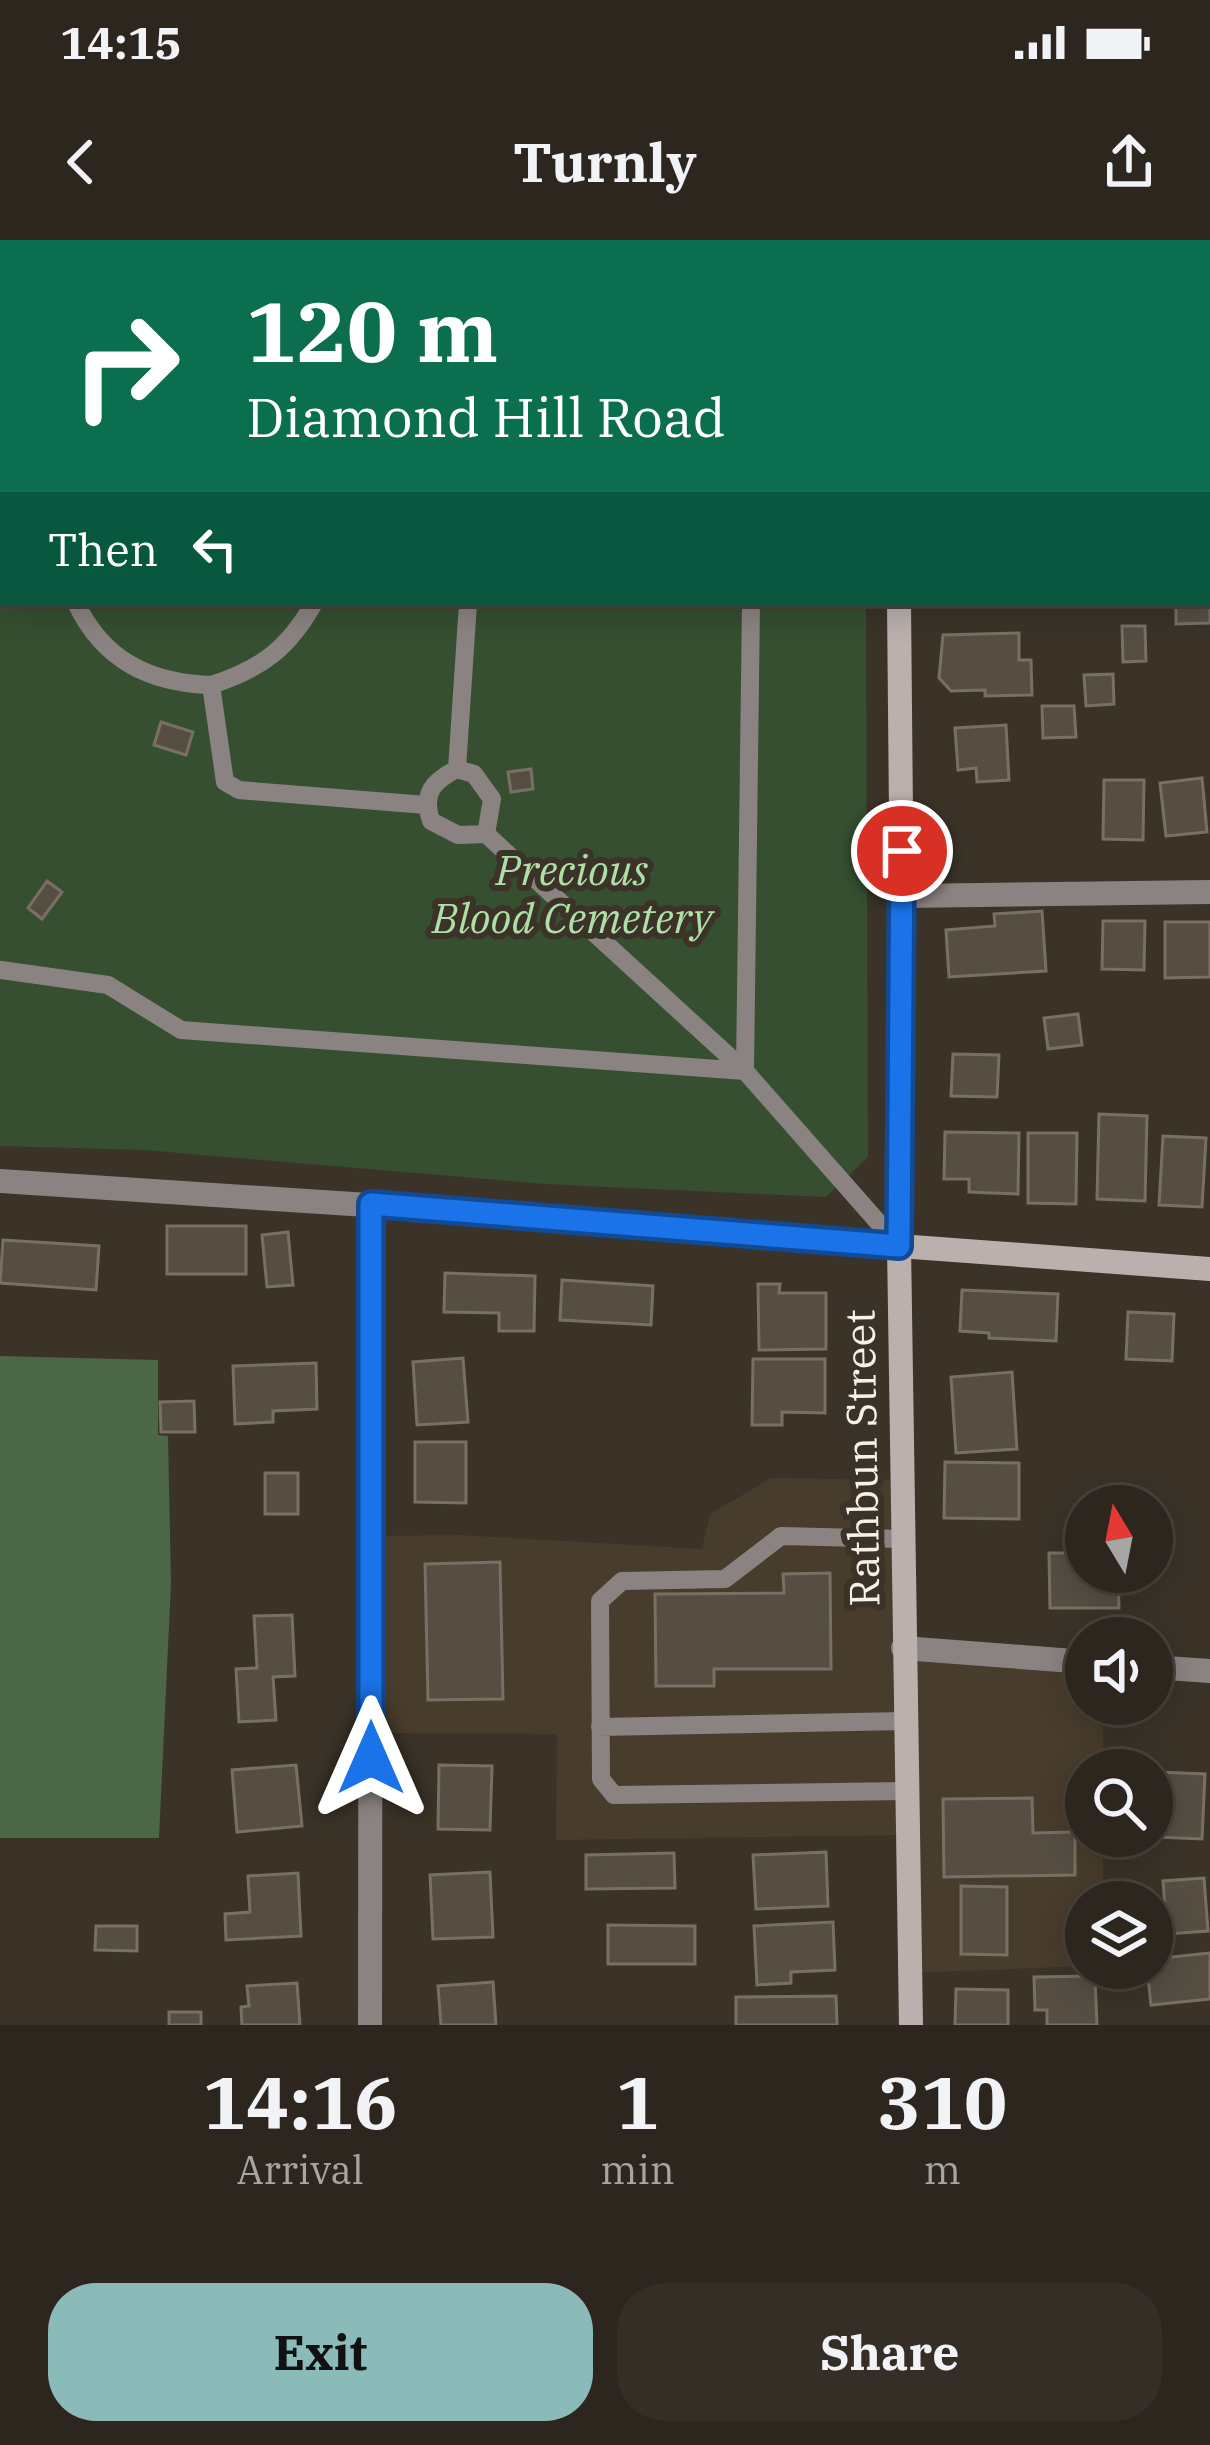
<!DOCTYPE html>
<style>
body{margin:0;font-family:"IBM Plex Serif",serif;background:#342e27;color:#f1f3f6;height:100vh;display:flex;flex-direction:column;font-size:45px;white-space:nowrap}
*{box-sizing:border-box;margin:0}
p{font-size:39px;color:#a6a5a4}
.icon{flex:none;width:66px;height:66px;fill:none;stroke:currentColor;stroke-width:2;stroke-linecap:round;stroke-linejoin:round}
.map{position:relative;height:1785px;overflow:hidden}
.side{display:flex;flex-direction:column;background:#2c261e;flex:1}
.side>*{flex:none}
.top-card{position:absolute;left:0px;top:0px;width:1212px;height:366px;box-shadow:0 6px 30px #0003,0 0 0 3px #48433c;background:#0b6e4f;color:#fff;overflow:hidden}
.needle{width:78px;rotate:350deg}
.controls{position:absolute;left:1065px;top:1245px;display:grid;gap:24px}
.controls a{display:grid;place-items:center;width:108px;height:108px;border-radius:50%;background:#2c261e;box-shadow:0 6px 30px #0003,0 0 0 3px #48433c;font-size:60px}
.pin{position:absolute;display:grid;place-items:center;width:102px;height:102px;color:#fff;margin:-51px;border:6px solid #fff;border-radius:50%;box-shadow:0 3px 12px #0007}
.me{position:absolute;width:132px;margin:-66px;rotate:0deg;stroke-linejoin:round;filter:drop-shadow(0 0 9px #0008)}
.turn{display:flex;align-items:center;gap:42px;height:252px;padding:0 48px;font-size:54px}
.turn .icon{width:156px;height:156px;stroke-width:2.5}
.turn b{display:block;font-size:84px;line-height:102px}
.then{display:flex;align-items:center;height:114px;padding:0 48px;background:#0003;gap:24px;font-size:45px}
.eta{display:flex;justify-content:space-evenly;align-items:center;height:204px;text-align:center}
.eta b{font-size:72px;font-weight:700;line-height:84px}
.primary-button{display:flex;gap:24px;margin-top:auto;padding:24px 48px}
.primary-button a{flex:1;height:138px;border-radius:48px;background:#8bbbb9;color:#111;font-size:48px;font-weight:700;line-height:138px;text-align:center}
.primary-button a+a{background:#342e27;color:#f1f3f6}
.status{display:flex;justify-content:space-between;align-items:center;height:84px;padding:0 60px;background:#2c261e;direction:ltr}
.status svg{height:33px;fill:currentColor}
header{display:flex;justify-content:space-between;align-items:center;height:156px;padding:0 48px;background:#2c261e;font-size:54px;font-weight:700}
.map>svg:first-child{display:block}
</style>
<div class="status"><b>14:15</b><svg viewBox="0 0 49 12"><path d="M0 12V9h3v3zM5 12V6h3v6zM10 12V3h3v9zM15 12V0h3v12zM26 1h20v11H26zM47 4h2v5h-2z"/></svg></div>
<header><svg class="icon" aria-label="back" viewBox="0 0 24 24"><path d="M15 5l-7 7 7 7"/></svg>Turnly<svg class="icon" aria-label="share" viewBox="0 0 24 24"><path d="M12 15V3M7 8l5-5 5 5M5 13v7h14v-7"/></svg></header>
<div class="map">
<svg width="1210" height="1785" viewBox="0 0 1210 1785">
<rect width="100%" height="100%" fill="#3b3328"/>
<path fill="#483c2c" d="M771,1238L909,1240L904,1399L1086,1415V1464H1103V1530H1086V1596H1103V1662H1086V1726L911,1733L904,1595L556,1600L557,1494L370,1493L372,1296L460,1295L702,1309L710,1274Z"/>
<path fill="#354f30" d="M0,0H865L3,3V363H866L868,917L826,957L544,944L144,910L0,906Z"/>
<path fill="#4b6745" d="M0,1116L158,1120V1195L168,1196L171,1343L159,1598H0Z"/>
<path fill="#564e43" stroke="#797064" stroke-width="3" d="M1210,338V383L1176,384V366L1209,363Z
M1122,386H1145L1146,421L1123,422Z
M1019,393V420H1031L1032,455L985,456V450L951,451L939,438L943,395Z
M1113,434L1114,464L1086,466L1084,435Z
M1042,466H1074L1076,497L1043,498Z
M161,482L193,492L186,515L154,505Z
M1006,485L1009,540L977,542L976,528L958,530L955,488Z
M531,529L533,549L511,552L508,532Z
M1202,538L1207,592L1166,596L1160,543Z
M1104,540H1144L1143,600L1103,599Z
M47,641L62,652L42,679L28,668Z
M1042,671L1046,731L949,737L946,690L995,686L994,674Z
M1103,681H1145L1144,730L1102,729Z
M1165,682H1210V737L1165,738Z
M1078,774L1082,805L1048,809L1044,778Z
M953,814L999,815L997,857L951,856Z
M1099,874L1147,876L1145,961L1097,959Z
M945,892L1019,893L1018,954L969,952V939H944Z
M1028,893H1077L1076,964L1028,963Z
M1163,896L1206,898L1202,967L1159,965Z
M167,986H246V1034H167Z
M288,992L293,1045L267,1047L262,995Z
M3,1000L99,1006L96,1050L0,1043Z
M445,1033L535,1036L534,1091H499V1073L444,1072Z
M562,1040L653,1046L651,1085L560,1080Z
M758,1044H780L779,1053H826V1109L759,1110Z
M962,1050L1058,1054L1056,1101L989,1098V1093L960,1091Z
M1128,1072L1174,1074L1172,1121L1126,1119Z
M463,1118L468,1182L417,1185L413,1122Z
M753,1119H825V1173L782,1172V1185H752Z
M316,1123L317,1169L273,1171V1182L235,1184L233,1126Z
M1012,1132L1017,1209L956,1213L951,1137Z
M194,1161L195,1192H161L160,1162Z
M415,1202H466V1263L415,1262Z
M945,1222L1019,1223V1279L944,1278Z
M265,1233H298V1274H265Z
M1049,1313H1086V1332H1118L1119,1368H1050Z
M500,1322L503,1459L428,1460L425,1324Z
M830,1333L831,1429H714V1446H656L655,1354L784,1353L783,1334Z
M292,1375L295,1436L273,1437L276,1480L239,1482L236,1429L257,1428L254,1376Z
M296,1525L302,1586L237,1592L232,1530Z
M439,1525L492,1526L490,1590L438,1589Z
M1158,1532L1205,1534L1202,1599L1155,1597Z
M1032,1558L1033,1593L1075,1592V1635L944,1637L943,1559Z
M826,1612L828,1666L756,1669L753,1615Z
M674,1613L675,1648L586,1649V1615Z
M490,1632L493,1697L433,1699L430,1635Z
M298,1633L301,1696L226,1700L225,1674L250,1672L248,1636Z
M1204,1638L1208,1691L1167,1694L1163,1641Z
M961,1646L1007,1647V1715L961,1714Z
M833,1682L835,1730L791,1732V1743L757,1745L754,1686Z
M608,1685L695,1686V1724H608Z
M96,1686H137V1711L95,1710Z
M1210,1713V1759L1151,1765L1147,1728H1152V1719Z
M1095,1736L1097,1785H1047V1770H1035L1034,1737Z
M493,1742L496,1785H441L438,1746Z
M297,1743L300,1785H242L241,1767L249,1766L247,1746Z
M956,1749L1008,1750V1785H955Z
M836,1756L837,1785H736V1757Z
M169,1772H201V1785H169Z"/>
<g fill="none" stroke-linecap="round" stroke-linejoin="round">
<path stroke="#8b8381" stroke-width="18" d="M532,0L556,3
M289,3L306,0
M492,3L493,0
M0,69L3,68
M0,222H3
M76,363C103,420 149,443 211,445L225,542L239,550L426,565
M211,445C261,429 288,409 314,363
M457,529L474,534L492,559L486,594L458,595L431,581C422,553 433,541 457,529Z
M457,529L468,363
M486,594L745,831L899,1006
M1,730L108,745L181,790L745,831L751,363
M902,1299L781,1296L725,1339L622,1341L600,1361L601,1539L614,1555L906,1551
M600,1487L905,1481"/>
<path stroke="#8b8381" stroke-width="24" d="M1209,222H1210
M901,656L1210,652
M0,941L612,981L899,1006
M903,1408L1086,1422
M1152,1427L1210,1431
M370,1785L371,964"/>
<path stroke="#bbb0ad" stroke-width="24" d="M898,3V0
M899,363L903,785L899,1006L911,1785
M899,1006L1210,1029"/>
</g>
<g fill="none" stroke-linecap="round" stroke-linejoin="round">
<defs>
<path id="route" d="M371,1518V964L899,1006L902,611"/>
</defs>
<use href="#route" stroke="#114b97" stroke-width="30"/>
<use href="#route" stroke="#1a73e8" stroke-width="21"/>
</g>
<g text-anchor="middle" stroke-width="12" stroke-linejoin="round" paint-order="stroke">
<g font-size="42" font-style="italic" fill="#afdfa6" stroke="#3b3328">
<text x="572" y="645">Precious<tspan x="572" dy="48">Blood Cemetery</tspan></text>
</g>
<g font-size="42" fill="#f6f1ea" stroke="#3b3328">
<text transform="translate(862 1218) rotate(-91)" y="15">Rathbun Street</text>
</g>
</g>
</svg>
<div class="controls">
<a><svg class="needle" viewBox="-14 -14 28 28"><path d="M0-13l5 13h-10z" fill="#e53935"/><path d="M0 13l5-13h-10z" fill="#a6a5a4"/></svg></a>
<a><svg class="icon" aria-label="sound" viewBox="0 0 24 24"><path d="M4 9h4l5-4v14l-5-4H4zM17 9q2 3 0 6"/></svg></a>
<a><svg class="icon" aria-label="search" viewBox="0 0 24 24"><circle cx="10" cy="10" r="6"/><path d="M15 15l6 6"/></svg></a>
<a><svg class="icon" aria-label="layers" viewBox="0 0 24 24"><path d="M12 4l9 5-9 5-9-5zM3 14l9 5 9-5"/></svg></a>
</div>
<div class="pin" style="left:902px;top:611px;background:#d93025"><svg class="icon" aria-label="arrive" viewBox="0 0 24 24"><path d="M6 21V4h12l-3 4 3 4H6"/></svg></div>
<svg class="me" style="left:371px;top:1518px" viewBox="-20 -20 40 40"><path d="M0-17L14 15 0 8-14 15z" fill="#1a73e8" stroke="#fff" stroke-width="4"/></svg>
<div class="top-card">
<div class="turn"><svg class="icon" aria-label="right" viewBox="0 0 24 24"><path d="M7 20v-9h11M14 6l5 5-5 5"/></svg><div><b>120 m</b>Diamond Hill Road</div></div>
<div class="then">Then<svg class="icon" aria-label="left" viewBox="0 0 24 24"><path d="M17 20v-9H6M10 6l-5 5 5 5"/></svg></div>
</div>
</div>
<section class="side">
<div class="eta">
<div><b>14:16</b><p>Arrival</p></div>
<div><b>1</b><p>min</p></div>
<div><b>310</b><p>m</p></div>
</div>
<div class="primary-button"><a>Exit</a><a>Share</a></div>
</section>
